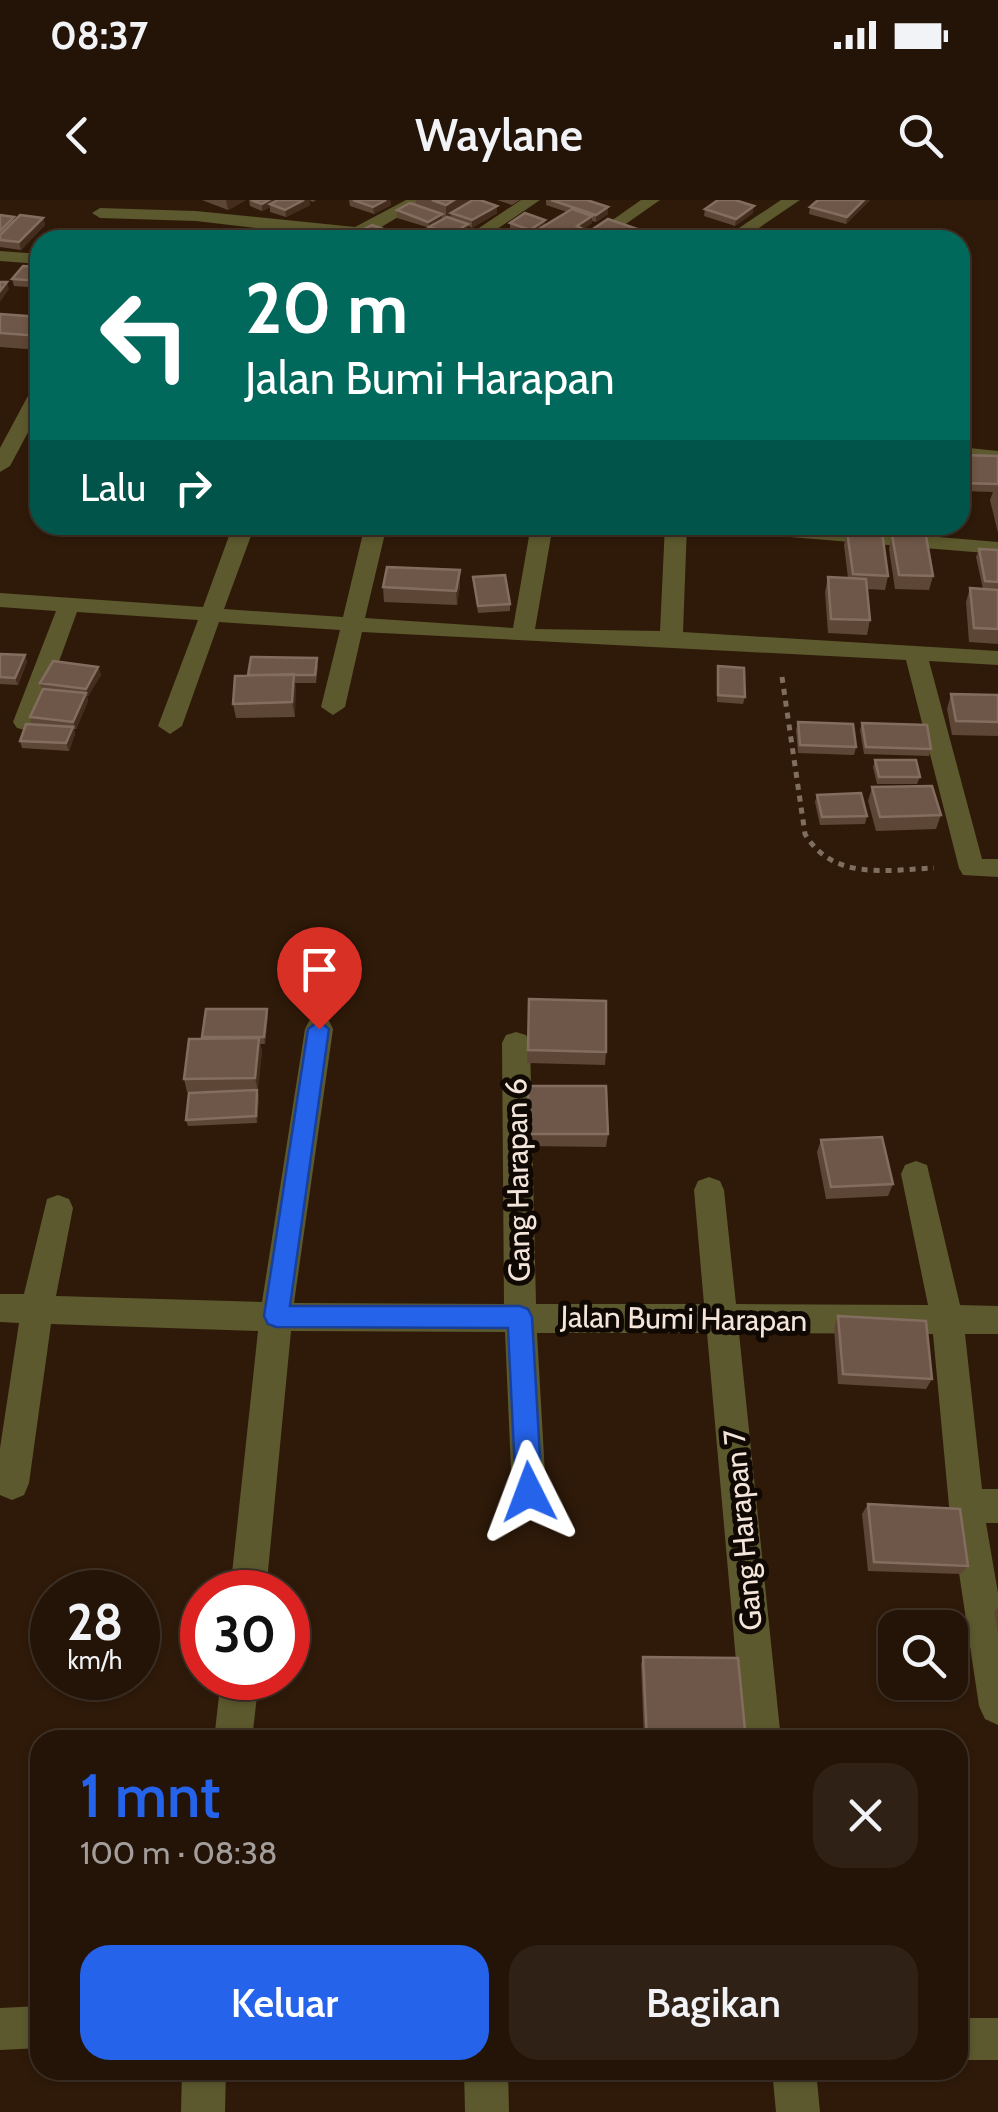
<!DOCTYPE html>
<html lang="id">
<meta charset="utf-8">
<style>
body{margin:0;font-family:Cabin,sans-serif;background:#2f2115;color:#f1f3f6;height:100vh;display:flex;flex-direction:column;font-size:38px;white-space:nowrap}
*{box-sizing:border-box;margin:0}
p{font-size:32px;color:#a39e9b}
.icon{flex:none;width:55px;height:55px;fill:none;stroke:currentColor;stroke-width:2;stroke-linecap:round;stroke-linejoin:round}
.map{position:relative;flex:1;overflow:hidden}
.drawer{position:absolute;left:30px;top:1530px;width:938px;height:350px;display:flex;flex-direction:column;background:#231407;border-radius:30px;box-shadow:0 2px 8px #0004,0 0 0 2px #403328}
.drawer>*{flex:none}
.guide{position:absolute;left:30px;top:30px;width:940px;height:305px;border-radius:30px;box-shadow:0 2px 8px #0004,0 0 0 2px #403328;background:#00695c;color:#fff;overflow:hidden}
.fabs{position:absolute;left:878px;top:1410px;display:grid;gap:20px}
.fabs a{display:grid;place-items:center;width:90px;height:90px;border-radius:20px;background:#231407;box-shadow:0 2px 8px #0004,0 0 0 2px #403328;font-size:50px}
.speed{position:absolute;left:30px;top:1370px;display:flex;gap:20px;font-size:50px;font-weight:700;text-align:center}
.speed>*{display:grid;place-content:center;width:130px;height:130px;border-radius:50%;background:#231407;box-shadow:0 2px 8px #0004,0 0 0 2px #403328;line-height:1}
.speed small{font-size:25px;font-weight:400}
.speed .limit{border:15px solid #d22;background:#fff;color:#111}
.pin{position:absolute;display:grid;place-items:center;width:85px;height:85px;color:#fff;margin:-102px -42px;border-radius:50% 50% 50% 0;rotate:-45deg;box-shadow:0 0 10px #0007}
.pin .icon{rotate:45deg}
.me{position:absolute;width:110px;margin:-55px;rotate:357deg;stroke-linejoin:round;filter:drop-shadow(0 0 8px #0008)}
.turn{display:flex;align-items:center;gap:35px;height:210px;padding:0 50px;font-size:45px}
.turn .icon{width:130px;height:130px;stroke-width:2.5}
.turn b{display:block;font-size:70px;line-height:85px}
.then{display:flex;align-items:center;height:95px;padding:0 50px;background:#0003;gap:20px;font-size:38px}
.round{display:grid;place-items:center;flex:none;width:105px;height:105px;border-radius:30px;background:#2f2115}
.overview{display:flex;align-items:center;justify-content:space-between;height:170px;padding:0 50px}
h1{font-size:60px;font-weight:600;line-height:75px;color:#2563eb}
.action{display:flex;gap:20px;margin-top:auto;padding:20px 50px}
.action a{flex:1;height:115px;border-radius:30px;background:#2563eb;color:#fff;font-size:40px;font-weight:600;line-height:115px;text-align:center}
.action a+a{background:#2f2115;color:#f1f3f6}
.status{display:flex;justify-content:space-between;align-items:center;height:70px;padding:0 50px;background:#231407;direction:ltr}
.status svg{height:28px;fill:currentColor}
header{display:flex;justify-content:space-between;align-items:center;height:130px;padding:0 50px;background:#231407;font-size:45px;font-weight:600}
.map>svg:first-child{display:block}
</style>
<div class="status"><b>08:37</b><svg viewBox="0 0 49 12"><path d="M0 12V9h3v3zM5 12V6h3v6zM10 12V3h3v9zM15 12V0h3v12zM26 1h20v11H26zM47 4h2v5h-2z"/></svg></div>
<header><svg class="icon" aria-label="back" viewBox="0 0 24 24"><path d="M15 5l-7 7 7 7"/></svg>Waylane<svg class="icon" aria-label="search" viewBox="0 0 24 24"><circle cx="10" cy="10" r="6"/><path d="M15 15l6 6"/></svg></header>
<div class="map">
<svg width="998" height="1912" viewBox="0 0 998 1912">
<rect width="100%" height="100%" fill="#2f1a09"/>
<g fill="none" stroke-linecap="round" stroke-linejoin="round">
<path stroke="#806e5f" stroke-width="5" stroke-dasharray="6 6" stroke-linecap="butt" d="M782,477L805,634C833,681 886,670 934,668"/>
<path fill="#5c592e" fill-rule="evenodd" d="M406,0H426L360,40L196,21L100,18L92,13L100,8L196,11L355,27Z
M521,0H540L481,40H461Z
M641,0H660L603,40H584Z
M781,0H800L741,40H721Z
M0,51L40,54V64L0,61Z
M40,186V210L10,266L0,272V248L30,192Z
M960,247L998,251V263L960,259Z
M91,325H113L100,334L93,332Z
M233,325H255L224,409L343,417L365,325H387L365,418L513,428L531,325H553L535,429L660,431L665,325H687L683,432L998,451V465L929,461L982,659H998V677L963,675L959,668L906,460L362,432L345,507L333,515L321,507L340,430L219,422L182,526L170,534L158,526L198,420L77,412L37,522L25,530L17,528L13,522L56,411L0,407V393L203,407Z
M706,325H794L998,342V354L717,331Z
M319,818L329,821L333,829L294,1103L504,1104L502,843L506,835L516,832L526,835L530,843L536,1104H704L694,990L698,981L709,977L720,981L724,990L736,1104L928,1105L901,974L905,965L916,961L927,965L960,1105L998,1106V1134H965L982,1289H998V1323H986L998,1393V1525L985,1519L979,1506L949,1306L933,1134L739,1133L781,1540H743L707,1133H537L546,1292L541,1304L529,1309L517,1304L512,1292L505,1132L291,1131L266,1392H230L258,1131L51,1124L29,1283L24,1295L12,1300L0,1295V1248L19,1123L0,1122V1094H24L47,999L58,995L69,999L73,1008L56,1096L262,1102L305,829L309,821Z
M221,1478H259L252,1540H214Z
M40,1806V1848L0,1850V1808Z
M958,1818H998V1860H958Z
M182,1870H226L225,1912H181Z
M464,1870H508L509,1912H465Z
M772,1870H816L820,1912H776Z"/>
</g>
<path fill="#5d4636" d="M202,0H246L228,10Z
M249,0H316L313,2L309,0L310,5L286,17L270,12V7L262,11L250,6Z
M349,0H390L391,5L374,14L350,6Z
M416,0H480L497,13L472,28L468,26V32L454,40H446L430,34V28L397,18V10L416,5Z
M497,0H520L512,5Z
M546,0H587L608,7V14L596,22L592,21V23L581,31L580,35L572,40H525L539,33V31L530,37L510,30V23L545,20V25L567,12L546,5Z
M818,0H870L846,24L809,14L810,7Z
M705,9L753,13L735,26L704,16Z
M0,15L15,20L43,18L45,25L21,50L0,47Z
M362,30L403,36V39L424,40H369L363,38Z
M590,31L652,34L651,40H589Z
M40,67V88L14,86L12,79Z
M0,114L40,117V150L0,147Z
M960,255L998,256V333L990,300L993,292L960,291Z
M829,325H866L865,331L888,376L885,390L867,389L870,420L867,435L828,433L825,392L828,377L848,378L844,345L847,332L829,331Z
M892,335L933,376L929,390L895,389L889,349Z
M979,349L998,350V444L969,442L966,402L970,388L983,389L976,357Z
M473,377L510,404V411L478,413Z
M460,385L457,405L384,402L383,387Z
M0,454L25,455L27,462L18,485L0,484Z
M318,465L316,483H295V517L236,518L233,504L248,476Z
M718,466L745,497L743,504L717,502Z
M98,467L101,475L87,497L88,501L76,529H74L75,534L69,551L22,548L20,541L32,525L30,517L42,490L40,483Z
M951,494L998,495V536L952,535L947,509Z
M798,522L856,547L854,555L798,553L796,530Z
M862,523L931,549L929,556L864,554L860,530Z
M875,560L920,577L917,584H877L873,567Z
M872,587L941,615L936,629L876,631L868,601Z
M817,595L867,616L865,624L820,625L815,602Z
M529,799L606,852L605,865L527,863Z
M268,816L265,844H260L262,851L257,891L259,896L257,923L188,926L186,920L225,891L187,892L184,879L202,838Z
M528,886L608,934L606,947L528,946Z
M821,940L893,984L888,996L826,999L817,952Z
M838,1116L932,1179L926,1189L838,1184L834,1127Z
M868,1304L968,1366L961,1374L868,1371L862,1314Z
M998,1407V1434L994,1412Z
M643,1457L746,1540H644L641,1464Z"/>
<path fill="#442d1d" d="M226,0H246L228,10Z
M269,0H283L270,4V7L262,11V4Z
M304,0H309L310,5L286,17L285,10Z
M386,0H390L391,5L374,14L373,7Z
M454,0H475L451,13V16L446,18V5Z
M864,0H870L846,24L847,17Z
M497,6V13L472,28V20Z
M754,6L753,13L735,26L736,19Z
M608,7V14L596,22V15Z
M442,14V21L429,29L428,22Z
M592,16V23L581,31L580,35L572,40H564L565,38L577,26Z
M43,18L45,25L21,50L19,42Z
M545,20V27L539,29V31L530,37V30Z
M468,24V32L451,40V34Z
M7,82L9,89L0,102V91Z
M460,370V385L457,405L456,391Z
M25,455L27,462L18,485L15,478Z
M98,467L101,475L88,497L86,489Z
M294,474L296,489L295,517L292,502Z
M86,493L88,501L76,529L73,522Z
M73,527L75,534L69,551L66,543Z
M267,809L268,816L265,844L264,837Z
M259,838L262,851L258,891L255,878Z
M257,890L259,896L257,923L256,916Z"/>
<path fill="#6e5748" stroke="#836d5f" stroke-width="2.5" d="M251,0H269L262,4Z
M278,0H304L285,10L270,4Z
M353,0H386L373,7Z
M432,0H454L446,5Z
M473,0H480L497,6L472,20L451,13Z
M551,0H587L608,7L596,15Z
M718,0H735L754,6L736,19L705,9Z
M818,0H864L847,17L810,7Z
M410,3L442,14L428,22L397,10Z
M572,9L592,16L577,26L581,28L565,38L539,29Z
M525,13L545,20L530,30L510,23Z
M0,15L14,17L0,31Z
M20,15L43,18L19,42L0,40V35Z
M447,17L468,24L451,34L429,27Z
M608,19L652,34L642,40H616L590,31Z
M372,25L403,36L396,40H389L362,30Z
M676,30L705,40H661Z
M488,31L515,40H472Z
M537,32L557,39L525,40Z
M410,35L424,40H401Z
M23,66L40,67V81L12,79Z
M0,82H7L0,91Z
M0,114L40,117V136L0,133Z
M960,255L998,256V284L960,283Z
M847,331L882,332L888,376L853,374Z
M892,335L926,336L933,376L899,375Z
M979,349L998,350V382L985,381Z
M387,367L460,370L456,391L383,387Z
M505,375L510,404L478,406L473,377Z
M828,377L866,379L870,420L831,419Z
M970,388L998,390V429L974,428Z
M0,454L25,455L15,478L0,477Z
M251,457L317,458L315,475H248Z
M53,461L98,467L86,489L40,483Z
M718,466L744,468L745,497L718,495Z
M294,474L292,502L233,504L235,476Z
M43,489L86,493L73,522L30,517Z
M951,494L998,495V522L956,521Z
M798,522L853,524L856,547L800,545Z
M862,523L927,525L931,549L866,547Z
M26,524L73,527L66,543L20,541Z
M875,560H916L920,577H879Z
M932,586L941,615L880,617L872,587Z
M861,593L867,616L822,617L817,595Z
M529,799L606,801V852L528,850Z
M206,809H267L264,837H202Z
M259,838L255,878L184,879L189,839Z
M528,886H606L608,934H528Z
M257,890L256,916L186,920L189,893Z
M882,937L893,984L831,987L821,940Z
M838,1116L926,1121L932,1179L843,1174Z
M868,1304L960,1309L968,1366L874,1362Z
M643,1457L738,1458L746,1540H647Z"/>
<path fill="#2563eb" stroke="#184099" stroke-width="2.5" d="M319,821L329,829L290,1106H520L528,1109L532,1117L542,1292L538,1300L529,1304L519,1300L516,1292L508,1128L276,1127L268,1124L264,1116L308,829Z"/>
<g text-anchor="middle" stroke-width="10" stroke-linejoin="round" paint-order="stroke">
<g font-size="30" fill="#f4e5db" stroke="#100803">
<text transform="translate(518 980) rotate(-91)" y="10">Gang Harapan 6</text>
<text transform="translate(684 1119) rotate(1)" y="10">Jalan Bumi Harapan</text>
<text transform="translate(743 1330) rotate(-95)" y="10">Gang Harapan 7</text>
</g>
</g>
</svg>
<div class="fabs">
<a><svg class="icon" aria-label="search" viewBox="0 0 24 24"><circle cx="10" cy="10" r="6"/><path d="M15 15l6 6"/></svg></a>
</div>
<div class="speed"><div>28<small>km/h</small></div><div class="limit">30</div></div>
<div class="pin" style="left:319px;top:829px;background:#d93025"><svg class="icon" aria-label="arrive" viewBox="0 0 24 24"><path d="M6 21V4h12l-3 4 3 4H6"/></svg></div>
<svg class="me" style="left:529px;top:1292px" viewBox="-20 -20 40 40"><path d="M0-17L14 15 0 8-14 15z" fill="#2563eb" stroke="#fff" stroke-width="4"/></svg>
<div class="guide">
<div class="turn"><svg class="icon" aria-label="left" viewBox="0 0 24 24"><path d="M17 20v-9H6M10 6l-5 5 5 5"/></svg><div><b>20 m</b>Jalan Bumi Harapan</div></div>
<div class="then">Lalu<svg class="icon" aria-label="right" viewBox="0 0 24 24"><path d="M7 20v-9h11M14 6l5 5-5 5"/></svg></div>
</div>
<section class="drawer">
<div class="overview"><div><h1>1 mnt</h1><p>100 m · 08:38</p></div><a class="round"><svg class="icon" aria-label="close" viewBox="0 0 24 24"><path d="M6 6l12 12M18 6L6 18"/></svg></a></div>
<div class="action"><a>Keluar</a><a>Bagikan</a></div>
</section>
</div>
